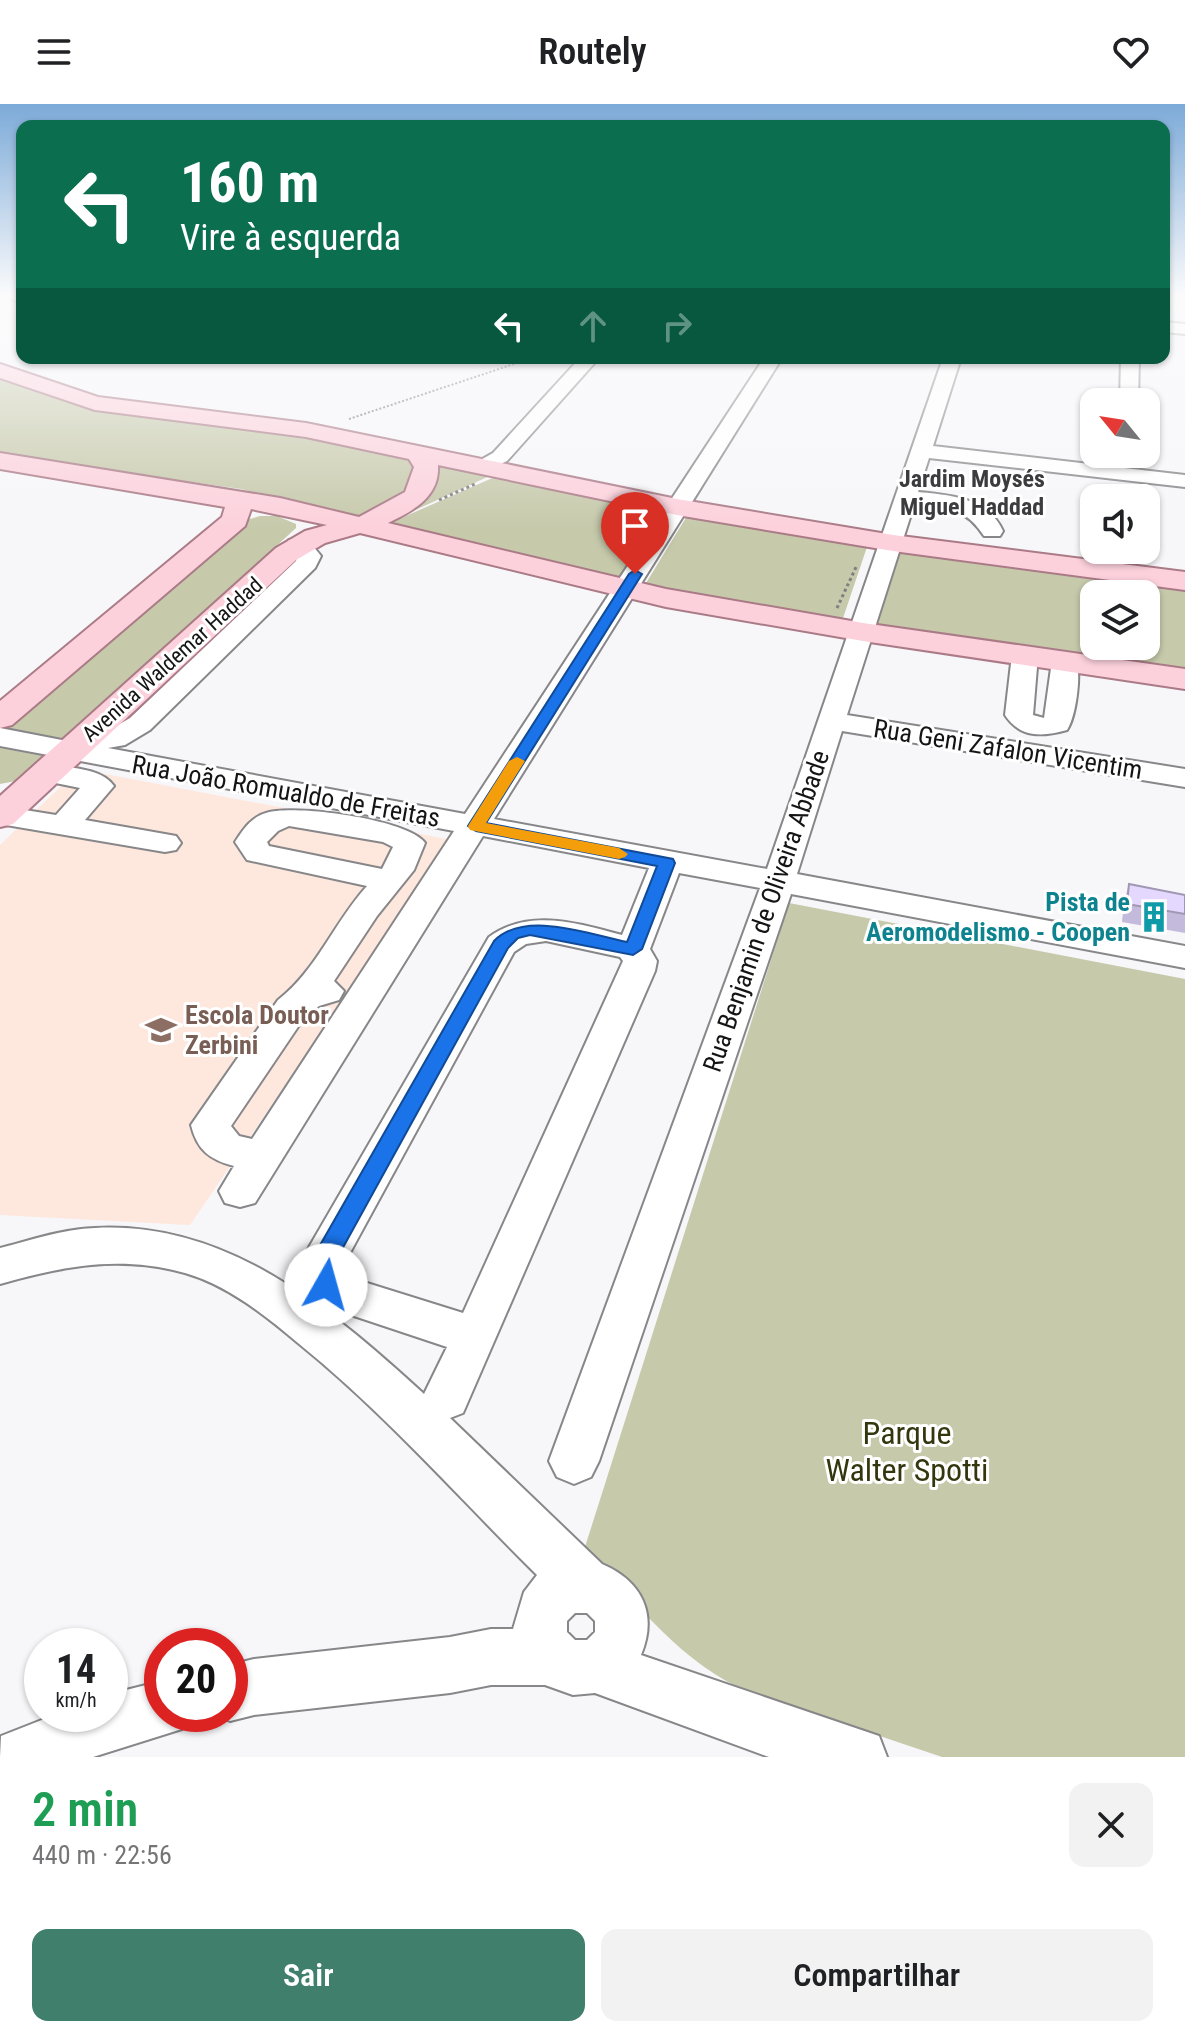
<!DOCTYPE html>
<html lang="pt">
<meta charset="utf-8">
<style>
body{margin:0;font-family:"Roboto Condensed",sans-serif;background:#f2f2f2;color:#202124;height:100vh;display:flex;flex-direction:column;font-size:30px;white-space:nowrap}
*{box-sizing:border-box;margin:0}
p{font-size:26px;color:#757577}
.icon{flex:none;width:44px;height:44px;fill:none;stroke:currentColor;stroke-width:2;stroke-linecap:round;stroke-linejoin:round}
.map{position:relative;height:1653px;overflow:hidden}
.drawer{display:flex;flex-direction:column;background:#fff;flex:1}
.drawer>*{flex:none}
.guide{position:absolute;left:16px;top:16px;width:1154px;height:244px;border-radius:16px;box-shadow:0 2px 6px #0004;background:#0b6e4f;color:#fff;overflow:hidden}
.needle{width:52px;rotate:300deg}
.fabs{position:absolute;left:1080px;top:284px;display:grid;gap:16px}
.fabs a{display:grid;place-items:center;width:80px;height:80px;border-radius:16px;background:#fff;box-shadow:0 2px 6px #0004;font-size:40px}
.speed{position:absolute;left:24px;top:1524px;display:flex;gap:16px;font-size:40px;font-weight:700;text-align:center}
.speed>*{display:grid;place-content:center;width:104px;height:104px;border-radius:50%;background:#fff;box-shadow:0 2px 6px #0004;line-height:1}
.speed small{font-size:20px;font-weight:400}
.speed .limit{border:12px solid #d22;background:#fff;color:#111}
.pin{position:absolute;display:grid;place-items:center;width:68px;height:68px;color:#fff;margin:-82px -34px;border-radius:50% 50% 50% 0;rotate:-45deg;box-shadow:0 0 8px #0007}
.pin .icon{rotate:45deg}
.me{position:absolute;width:88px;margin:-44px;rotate:7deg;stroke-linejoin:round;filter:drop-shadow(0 0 6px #0008)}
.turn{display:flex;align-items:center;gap:28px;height:168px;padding:0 32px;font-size:36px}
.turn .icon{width:104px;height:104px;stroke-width:2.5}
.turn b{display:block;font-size:56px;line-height:68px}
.lanes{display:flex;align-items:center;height:76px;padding:0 32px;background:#0003;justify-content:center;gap:40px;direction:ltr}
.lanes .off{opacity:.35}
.round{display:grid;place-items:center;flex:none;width:84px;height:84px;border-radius:16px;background:#f2f2f2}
.overview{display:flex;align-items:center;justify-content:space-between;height:136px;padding:0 32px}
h1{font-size:48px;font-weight:600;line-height:60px;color:#1e9e55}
.action{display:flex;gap:16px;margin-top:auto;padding:16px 32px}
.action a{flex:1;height:92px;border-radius:16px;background:#407f6c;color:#fff;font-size:32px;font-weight:600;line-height:92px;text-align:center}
.action a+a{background:#f2f2f2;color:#202124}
header{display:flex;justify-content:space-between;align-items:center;height:104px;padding:0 32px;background:#fff;font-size:36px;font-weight:600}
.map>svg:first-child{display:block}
</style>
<header><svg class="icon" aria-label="menu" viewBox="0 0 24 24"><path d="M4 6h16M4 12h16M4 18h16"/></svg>Routely<svg class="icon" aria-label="heart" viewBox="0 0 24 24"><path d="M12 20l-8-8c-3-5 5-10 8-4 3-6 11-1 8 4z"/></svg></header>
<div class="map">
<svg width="1185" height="1653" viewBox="0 0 1185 1653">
<rect width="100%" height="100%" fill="#f7f6f9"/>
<path fill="#fee7dc" d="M79,665L452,736L190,1121L0,1111V741Z"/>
<path fill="#c6c9aa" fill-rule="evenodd" d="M0,271L90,301L284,327L496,369L385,420L241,385L0,351Z
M497,372L666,407L623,481L383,422Z
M260,412H277L296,420V424L64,637L2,626L222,434L243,417Z
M687,412L867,443L842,517L643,484Z
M901,446L1185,482V566L871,521ZM1094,490H1146V542H1094Z
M0,641L54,651L21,676L0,680Z
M789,799L1185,875V1653H942L752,1589C682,1562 634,1496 585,1443Z"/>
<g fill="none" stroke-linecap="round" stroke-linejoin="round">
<defs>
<path id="minor" d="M10,193H22V199L12,196Z
M1164,218L1185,220V230L1164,228Z
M580,254H599L507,357L487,366H473L470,362L493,349Z
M764,254H782L494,715L767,765L943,254H961L933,342L1185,371V383L929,354L918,388C951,391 988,394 1003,427L1000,432H984C965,403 947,403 914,401L847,611L1185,665V683L842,627L797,770L1185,842V864L791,790L599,1357L591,1373L574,1380L557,1373L549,1357L760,784L679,769L650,845L657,857L655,867L463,1309L450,1314L602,1460C642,1477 658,1510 641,1551L879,1632L887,1653H769L595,1589L573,1591L545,1581H491L450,1589L254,1611L230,1617L213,1610H230V1561L254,1555L450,1533L491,1525H513L524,1488L537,1471C458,1393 385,1309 298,1239C265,1211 227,1181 185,1169C120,1151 63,1162 0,1180V1144C31,1136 63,1125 95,1124C228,1117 332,1206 424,1290L447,1243L321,1201C304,1190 303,1176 301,1157L489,833C529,804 577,819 622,831L649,764L483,732L255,1099L240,1103L225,1099L219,1087L234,1062C210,1056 197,1046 191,1021L278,896C316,867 335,817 367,782L247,756L235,738C243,726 251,713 266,709C293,700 408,715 425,739L414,766L377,812L334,877L344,887L339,896L319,902L304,914L231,1022L239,1032L252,1035L454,727L0,642V624L67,637L80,630L108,627L130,614L296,457L297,453L286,441L289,436C303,433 312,440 321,452L315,464L150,626L125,641L108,644L465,710ZM289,722L383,738L393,743L382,765L269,742L267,738L278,727ZM546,837L620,853L623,857L463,1209L351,1174L347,1171L345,1158L514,848L526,840ZM575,1509H587L595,1517V1528L587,1536H575L567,1528V1517Z
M1121,254H1139L1138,298H1120Z
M1025,543L1034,545L1038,551L1033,611L1044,614L1052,557L1056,551H1074C1083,564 1076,613 1067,626C1042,633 1020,634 1005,611L1012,551L1016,545Z
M46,660C67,664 101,663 114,682L85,716L165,730L176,732L181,739L176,746L165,748L0,720V702L56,711L80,684L36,675L31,669L36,663Z
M162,1577V1610H188L182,1625L93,1653H0L1,1632L57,1610H110V1590Z"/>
<path id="major" d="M0,260L98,293L306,319L677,395L893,431L1185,468V486L893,447L677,411L438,361C440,393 413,407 388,419L666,485L863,519L1185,565V585L863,537L666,503L360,429L325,439L296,456L13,720L0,723V692L276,444L305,427L327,421L251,405L245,422L12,621L0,624V597L222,413L225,403L0,365V349L280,394L359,413L405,388L414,363L409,355L306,333L95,306L0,274Z"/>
</defs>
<use href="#minor" stroke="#878689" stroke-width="4"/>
<use href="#major" stroke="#aa7b87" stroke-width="4"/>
<path stroke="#7f7e80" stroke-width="2" stroke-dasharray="2 2" stroke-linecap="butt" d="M349,315L532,254"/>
<path stroke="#7f7e80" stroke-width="3" stroke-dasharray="3 3" stroke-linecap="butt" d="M439,396L475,380
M837,504L857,461"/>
<use href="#minor" fill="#fff" fill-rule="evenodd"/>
<use href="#major" fill="#fcd1dc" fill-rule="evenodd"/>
</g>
<path fill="#c4badb" d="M1129,780L1185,791V829L1122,818L1124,798Z"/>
<path fill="#e4d8ff" stroke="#a097b2" stroke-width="2" d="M1129,780L1185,791V810L1127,800Z"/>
<linearGradient id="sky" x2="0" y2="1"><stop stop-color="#7caad8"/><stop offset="0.45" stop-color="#fbfbfc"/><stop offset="1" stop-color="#fbfbfc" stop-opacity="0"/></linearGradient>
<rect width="1185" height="425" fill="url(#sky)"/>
<path fill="#1a73e8" stroke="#114b97" stroke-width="2" d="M635,466L642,470L486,719L673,755L675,759L642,845L633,851L530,831L518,834L508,844L335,1158L338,1181L335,1188L326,1191L318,1188L312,1157L315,1150L494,837C524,806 588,830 627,838L657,762L476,727L468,722L629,470Z"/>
<path fill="#f59e0b" d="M517,653L525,657L486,719L619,744L628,750L625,753L619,755L470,726L468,722L509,657Z"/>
<defs>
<symbol id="building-bare" viewBox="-9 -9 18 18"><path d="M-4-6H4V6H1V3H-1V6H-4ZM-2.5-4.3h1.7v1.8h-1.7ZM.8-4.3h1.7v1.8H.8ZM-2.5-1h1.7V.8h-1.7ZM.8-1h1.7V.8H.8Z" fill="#0f9aa8" stroke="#fff" stroke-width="2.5" paint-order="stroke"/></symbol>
<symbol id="school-bare" viewBox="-9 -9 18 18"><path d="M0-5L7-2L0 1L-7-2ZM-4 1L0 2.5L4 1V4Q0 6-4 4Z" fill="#8d6e63" stroke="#fff" stroke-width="2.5" paint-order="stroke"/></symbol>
</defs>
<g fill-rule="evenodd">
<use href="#building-bare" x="1132" y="791" width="44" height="44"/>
<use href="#school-bare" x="139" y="904" width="44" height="44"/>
</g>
<g text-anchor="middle" stroke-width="6" stroke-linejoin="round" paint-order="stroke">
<g font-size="22" fill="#151415" stroke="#fff">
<text transform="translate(172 555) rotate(-42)" y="8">Avenida Waldemar Haddad</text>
</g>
<g font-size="24" font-weight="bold" fill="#3c3b3d" stroke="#fff">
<text x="972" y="383">Jardim Moysés<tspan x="972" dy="28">Miguel Haddad</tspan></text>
</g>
<g font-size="26" fill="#151415" stroke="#fff">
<text transform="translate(1008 645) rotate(9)" y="9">Rua Geni Zafalon Vicentim</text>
<text transform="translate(286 687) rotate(10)" y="9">Rua João Romualdo de Freitas</text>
<text transform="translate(766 807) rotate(-71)" y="9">Rua Benjamin de Oliveira Abbade</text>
</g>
<g font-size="26" font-weight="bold" fill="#0d838f" stroke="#fff" text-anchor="end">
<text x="1130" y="807">Pista de<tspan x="1130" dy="30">Aeromodelismo - Coopen</tspan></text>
</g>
<g font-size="26" font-weight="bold" fill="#785e54" stroke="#fff" text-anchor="start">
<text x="185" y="920">Escola Doutor<tspan x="185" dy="30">Zerbini</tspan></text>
</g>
<g font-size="32" fill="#34360e" stroke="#fff">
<text x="907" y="1340">Parque<tspan x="907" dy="37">Walter Spotti</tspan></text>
</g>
</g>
</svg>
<div class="fabs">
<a><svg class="needle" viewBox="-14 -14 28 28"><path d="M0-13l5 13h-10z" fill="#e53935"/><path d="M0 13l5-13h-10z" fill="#757577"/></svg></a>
<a><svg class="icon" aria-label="sound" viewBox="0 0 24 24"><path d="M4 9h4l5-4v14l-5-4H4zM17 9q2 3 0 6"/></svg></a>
<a><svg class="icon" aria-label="layers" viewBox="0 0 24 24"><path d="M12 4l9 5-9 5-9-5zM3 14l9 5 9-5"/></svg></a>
</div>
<div class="speed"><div>14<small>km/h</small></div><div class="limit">20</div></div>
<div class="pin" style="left:635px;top:470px;background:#d93025"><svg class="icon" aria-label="arrive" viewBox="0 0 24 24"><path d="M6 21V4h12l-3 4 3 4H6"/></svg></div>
<svg class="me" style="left:326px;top:1181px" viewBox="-20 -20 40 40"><circle r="19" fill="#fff"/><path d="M0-13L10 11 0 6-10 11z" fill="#1a73e8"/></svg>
<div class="guide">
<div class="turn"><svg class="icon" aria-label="left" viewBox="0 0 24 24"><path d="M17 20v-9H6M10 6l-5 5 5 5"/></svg><div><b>160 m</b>Vire à esquerda</div></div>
<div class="lanes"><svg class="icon" aria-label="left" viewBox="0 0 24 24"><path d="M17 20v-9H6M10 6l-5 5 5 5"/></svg><svg class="icon off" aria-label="ahead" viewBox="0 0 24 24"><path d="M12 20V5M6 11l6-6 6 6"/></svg><svg class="icon off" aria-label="right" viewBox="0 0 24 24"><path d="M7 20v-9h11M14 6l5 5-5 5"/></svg></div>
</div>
</div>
<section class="drawer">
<div class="overview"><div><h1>2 min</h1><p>440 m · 22:56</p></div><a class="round"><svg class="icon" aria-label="close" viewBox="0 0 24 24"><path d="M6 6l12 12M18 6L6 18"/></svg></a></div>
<div class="action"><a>Sair</a><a>Compartilhar</a></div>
</section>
